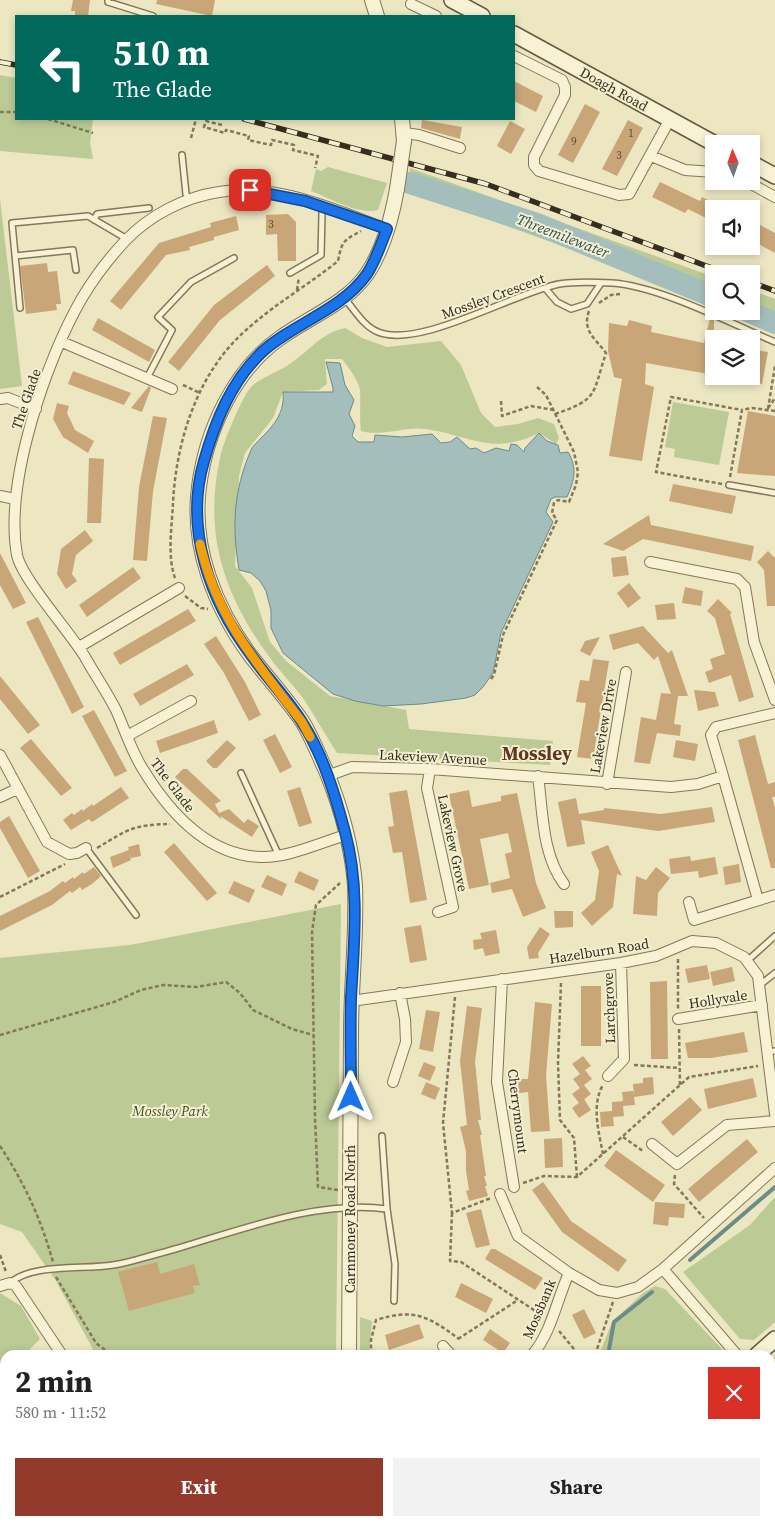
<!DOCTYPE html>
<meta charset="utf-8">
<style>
body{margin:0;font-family:"Source Serif 4",serif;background:#f2f2f2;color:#222;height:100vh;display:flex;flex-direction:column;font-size:19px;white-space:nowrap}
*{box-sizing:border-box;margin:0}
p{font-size:16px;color:#767676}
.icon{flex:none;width:28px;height:28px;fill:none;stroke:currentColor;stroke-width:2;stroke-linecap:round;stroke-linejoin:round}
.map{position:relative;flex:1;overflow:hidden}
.details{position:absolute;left:0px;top:1350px;width:775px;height:176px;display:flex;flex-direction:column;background:#fff;border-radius:15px 15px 0 0;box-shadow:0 2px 8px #0003}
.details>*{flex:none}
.hud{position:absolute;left:15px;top:15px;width:500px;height:105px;border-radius:0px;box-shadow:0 2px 8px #0003;background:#00695c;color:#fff;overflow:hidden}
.needle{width:32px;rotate:358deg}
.fabs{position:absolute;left:705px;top:135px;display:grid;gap:10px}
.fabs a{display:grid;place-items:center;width:55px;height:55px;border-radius:0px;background:#fff;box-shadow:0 2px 8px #0003;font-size:25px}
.pin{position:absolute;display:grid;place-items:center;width:42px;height:42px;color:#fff;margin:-21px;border-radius:10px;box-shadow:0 2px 8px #0006}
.me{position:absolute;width:55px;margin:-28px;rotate:0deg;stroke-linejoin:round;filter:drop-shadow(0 0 4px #0008)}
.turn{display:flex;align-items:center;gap:18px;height:105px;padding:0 15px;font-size:22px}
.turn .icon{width:65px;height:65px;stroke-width:2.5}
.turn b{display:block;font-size:35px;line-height:42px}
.round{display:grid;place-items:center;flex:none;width:52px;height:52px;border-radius:0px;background:#f2f2f2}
.summary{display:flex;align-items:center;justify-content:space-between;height:85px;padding:0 15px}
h1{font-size:30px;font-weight:700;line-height:38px}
.cta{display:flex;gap:10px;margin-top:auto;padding:10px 15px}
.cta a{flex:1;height:58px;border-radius:0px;background:#923a2c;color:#fff;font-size:20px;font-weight:700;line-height:58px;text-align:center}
.cta a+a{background:#f2f2f2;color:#222}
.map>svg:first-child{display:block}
</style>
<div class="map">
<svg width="775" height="1526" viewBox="0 0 775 1526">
<rect width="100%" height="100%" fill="#ece6c1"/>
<path fill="#bcca96" d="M0,75L16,78V119H93L90,143L93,159L0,151Z
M328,167L387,183L378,210C357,215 330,198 311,191L316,169L321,171Z
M410,168L714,277V301L407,190Z
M0,199L22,386L0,389Z
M751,290L775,299V323L743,311H751Z
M345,328L362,338L387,347L441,341L461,365L481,413L495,427L518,424L538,418L554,424L559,438L556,444L539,433C492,456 472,436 426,429C404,426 382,437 361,431C359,416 361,402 360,390C358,379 348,367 342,359H325L327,384L319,390L283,392L273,418L245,453L239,476L235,566L252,588L270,642L286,661L330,696L406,710L409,729L553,741L550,765L337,753C326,736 316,718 305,701C293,684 277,669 265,651C222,590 204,531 220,458C222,445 243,394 252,386C261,378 275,373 285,367C306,355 320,333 345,328Z
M673,402L729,412L719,465L674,457L675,449L665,447Z
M341,904L336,1355H96L56,1281L22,1232L0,1224V958L130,945Z
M775,1197V1322L754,1340L740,1339L683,1272L750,1225Z
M655,1286L665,1289L722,1349L723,1355H599L612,1322L643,1293Z
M0,1293L21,1306L40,1339L27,1352L29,1355H5V1521H136L139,1526H2L0,1524Z
M360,1317L372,1321L369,1355H360Z
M205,1521H336L338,1526H209Z
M362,1521H539L533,1526H363Z"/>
<path fill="#a4bfbb" stroke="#6b8c89" d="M326,362L340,363L345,385L354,400L349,414L355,426L352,436L358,442H374L375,435L402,437L432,434L441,443L450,442L457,437L470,449L476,448L484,453L496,448L509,451L511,444L517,445L524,452L525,448L539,433L547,441L558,445L560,453L568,452C578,468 574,481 567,497H555L551,499L546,512L553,522L501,633L493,673L483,687L475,695L466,698L421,704L383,706L355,701L333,694L283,653L271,628V610L266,591L260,581L251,573L239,570C232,526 233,492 251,450C253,445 258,442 261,438C275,425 285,411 283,392H333V388Z"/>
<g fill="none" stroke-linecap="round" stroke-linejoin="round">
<path stroke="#6b8c89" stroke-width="4" d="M690,1260L775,1187
M608,1355L614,1322L652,1292"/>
<path stroke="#a4bfbb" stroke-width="22" d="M410,183L537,224L714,297
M747,311L775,323"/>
</g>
<path fill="#c9a678" d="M73,0H90L88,16H75V11H71Z
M157,0H215L212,16L156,4Z
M514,81L543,96L536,112L514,101Z
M585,104L600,112L573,163L558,155Z
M422,120L462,127L460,139L421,128Z
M628,120L643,128L617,176L602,169Z
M510,121L525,129L511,154L497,146Z
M660,182L700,201L702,197L714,203V215L709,213L706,218L688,209L685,213L652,197Z
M288,214L296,222V261H278L277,234L266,235V215Z
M236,216L239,230L214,237V240L189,247L190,250L166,255L121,310L110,301L159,243L211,227L210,223Z
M751,220L775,233V253L751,240Z
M47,263L48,272L57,271L61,304H56L57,310L26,314L20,266Z
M267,265L275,276L220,320L179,371L168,362L214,305Z
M98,318L155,350L149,362L92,330Z
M710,318L714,320V375L646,363L645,384L654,387L642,461L609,456L622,379L614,377L608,351L609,323L627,326L629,320L652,326L651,332L704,343Z
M751,349L768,352L762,384L751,382Z
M73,371L105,383L131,393L124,405L68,384Z
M149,386L151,388L142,412L131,408Z
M57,403L69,406L67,413L75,430L94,441L88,453L63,437L53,419Z
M748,411L775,416V476L737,473Z
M153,416L167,418L153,491L147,561L133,560L139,487Z
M89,458L104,459L101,523H87Z
M673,484L736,496L732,514L669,501Z
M649,515L651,525L754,546L751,561L643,539L623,551L603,544Z
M85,530L93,541L76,555L72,574L77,581L66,589L57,574L61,549Z
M768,551L775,558V606H767L764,570L757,562Z
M0,553L26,603L13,609L0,585Z
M626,556L629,575L613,577L611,558Z
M133,567L141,578L87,617L79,605Z
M629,583L641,598L628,608L617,593Z
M685,587L703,591L701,606L682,603Z
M718,599L732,613L730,614L754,697L739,702L731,675L709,683L705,672L713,669L710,659L725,654L715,618L707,611Z
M674,603L676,619L657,620L655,605Z
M188,609L196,621L120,665L113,653Z
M38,617L84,707L72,714L26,622Z
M643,626L668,653L672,650L688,696H678L674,724L681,725L680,736L657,733L650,764L634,762L641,717L656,720L661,693L671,694L658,656L654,660L638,643L613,650L609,635Z
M216,636L245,682L261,715L249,721L224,673L204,644Z
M600,637L590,656L580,651L585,641Z
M593,659L609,661L593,759L577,757L586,703L576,702L580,680L589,681Z
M187,664L194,675L140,706L133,694Z
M0,676L40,725L28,734L0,699Z
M694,690L715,692L719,706L698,711Z
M94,710L127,771L115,777L82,716Z
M214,720L218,733L160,753L156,741Z
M275,734L292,767L280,773L263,740Z
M755,735L768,784L775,782V797H772L775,808V868H771L738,740Z
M31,739L72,788L61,796L20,748Z
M227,740L236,748L217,768H213L206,761Z
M676,740L698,744L695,761L673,757Z
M183,769H187L221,801L215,804L219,813L229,809L244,823L248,819L259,826L252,837L220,816L222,820L175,777Z
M121,787L129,798L92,822L89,819L71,830L63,820L72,813L74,815L82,809L83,811L92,804L93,806Z
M300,787L312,823L299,827L287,791Z
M407,790L427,900L410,903L402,852L393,853L388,827L394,826L389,793Z
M469,790L472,807L501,801V796L517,793L536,883L546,908L523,917L512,889L492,893L490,883L510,878L505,854L512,852L508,833L480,839L489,885L469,889L449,794Z
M576,798L579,814L604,810V808L661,814L712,807L715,822L658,831L581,820L585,844L567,847L558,802Z
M9,816L40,871L28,878L0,828V822Z
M174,843L217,893L207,901L164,852Z
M139,844L141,856L131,858L128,847Z
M608,845L622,876L617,874L613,907L592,926L581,913L595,900L599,871L591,852Z
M129,850L131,860L113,868L110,857Z
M690,856L691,861L715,857L718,874L699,878L698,871L671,874L669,859Z
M739,864L741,882L725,885L723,867Z
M94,867L101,876L92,884L82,890L80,887L72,893L70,891L52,905L0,931V916L50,891L63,881L65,883L73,877L74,879L83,872L84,874Z
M656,867L670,878L658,893L657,916L633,914L636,876L646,880Z
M299,871L319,880L314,891L294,882Z
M267,875L287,884L282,896L261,887Z
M234,881L255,890L249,903L228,893Z
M554,911H573V927L555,928Z
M421,925L427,960L410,963L404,928Z
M540,927L550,934L538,953L539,958L529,959L527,947Z
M496,930L500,953L485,956L483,948L474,950L473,940L482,939L480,933Z
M707,965L710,979L688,983L685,969Z
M732,967L735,981L713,986L710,972Z
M667,981L668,1059H651L650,982Z
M581,986H601V1046H581Z
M535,1002L552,1004L546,1075L550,1131L531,1132L528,1092L519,1093L518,1079H528Z
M467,1006L482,1008L475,1062L481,1120H478L482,1135H480L486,1176H484L487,1186H485L488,1196L469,1201L466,1191L469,1190L466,1171V1151L460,1127L467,1125L460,1061Z
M426,1010L440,1012L433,1052L419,1049Z
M744,1032L748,1052L711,1058H688L685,1043Z
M583,1056L591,1066L585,1070L592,1079L581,1087L584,1085L591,1094L579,1103L572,1094L580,1088L573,1079L580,1074L572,1064Z
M424,1062L436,1067L430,1081L418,1076Z
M653,1077L654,1094L634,1097L635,1105L623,1106L624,1116L613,1117L614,1126L601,1127L600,1112L612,1111V1102L623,1101L622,1092L633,1091L634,1095L633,1084L643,1083V1078Z
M753,1078L757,1097L708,1109L704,1089Z
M426,1082L440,1088L435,1100L421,1094Z
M690,1097L702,1110L673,1136L661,1122Z
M584,1099L591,1110L579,1118L572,1108Z
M562,1138L563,1167L545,1168L544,1139Z
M747,1139L758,1152L699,1202L688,1189Z
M616,1150L665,1185L653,1202L604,1166Z
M543,1182L571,1221L627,1260L618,1272L562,1232L532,1190Z
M655,1202L685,1204L684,1218L669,1217L668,1226L653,1224Z
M481,1209L490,1245L476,1248L466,1213Z
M491,1249H495L543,1278L535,1290L485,1259Z
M157,1262L160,1274L194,1264L200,1285L193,1286L195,1293L129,1311L118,1272Z
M461,1283L493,1299L486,1313L455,1297Z
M584,1309L596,1333L584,1339L572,1315Z
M419,1324L424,1338L389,1350L385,1335Z
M490,1329L510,1343L503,1353L483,1340Z"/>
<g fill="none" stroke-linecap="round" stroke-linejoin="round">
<defs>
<path id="service" d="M108,0V2L153,16
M182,155L186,194L189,199
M94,220L97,214L149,208
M15,256L73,250L76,270
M290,273L321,255L322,213L324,206
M545,288L557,302L571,309L587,304L601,283
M344,298C355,310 363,326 378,332C420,349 513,293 559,284C576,281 595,282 612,283C659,286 730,323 775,342
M20,308L12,223L88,216L127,239
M147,378L172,330L158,317L191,282L234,258
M729,485L775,493
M241,773L279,856
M86,848L136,915
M747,961L775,936
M760,985L775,973
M767,1052L775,1051
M382,1136L387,1209L395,1264L394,1301
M10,1283C33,1263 83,1270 113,1265C129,1263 145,1257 161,1253C231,1234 314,1199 387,1209"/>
<path id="minor" d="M411,4L436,16
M514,56L562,80L565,87V95L534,157V165L539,171L619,195L629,194L670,119
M404,133L419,135L460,148
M651,156L685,170L714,172
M746,181L775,197
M62,342L172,389
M0,399L8,398L36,409
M0,496L15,499
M650,562L737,579L745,587L754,642L775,700
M79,647L179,588
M127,736L191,701
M0,755L47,842L69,854L77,853L86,848
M430,769L427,788L453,907L438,912
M327,776L352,767L430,769L671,787L698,784L723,776L711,735L716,727L775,713
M538,776C543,812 542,855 564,884
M723,776L758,900
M607,784L626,672
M0,797L17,789
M346,835C319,843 288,858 260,857C207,855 170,813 144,771C132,753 125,730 116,710C107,692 95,675 85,657C70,632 22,579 17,555C4,483 46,360 82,298C94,278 110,257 126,240C150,215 185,197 219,192C275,182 335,210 387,229
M689,902L694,920L775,895
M502,979L497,1082L514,1187
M351,1001L621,963L656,956L692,941L716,943L744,957L758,976L775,1114
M678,1019L762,1005
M608,1076L624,1059L621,963
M393,1082L406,1042L405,1019L400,993
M652,1144L677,1164L727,1125L775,1121
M500,1194L518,1236L569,1273L599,1290L617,1293L638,1287L663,1269L775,1168
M663,1269L737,1355
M0,1286L10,1283L16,1286L62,1355
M443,1346L451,1355
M532,1355C551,1334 557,1299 569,1273
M177,1521L184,1526
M608,1521L610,1526"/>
<path id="tertiary" d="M372,0L377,16
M402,119L404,141
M349,1355C349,1248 351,1140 351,1033C351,984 357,935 355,885C352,847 341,808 327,773C319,756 312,737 302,721C286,698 267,677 250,655C215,607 191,547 199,487C206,432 233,371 280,338C309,317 346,304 367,274C383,250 392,217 397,189
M350,1521L351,1526"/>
<path id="secondary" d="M452,0L482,16
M514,34L715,144
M751,163L775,176
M757,1355L775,1339
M556,1526L562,1521"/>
</defs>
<use href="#service" stroke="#857759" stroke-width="8"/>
<use href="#minor" stroke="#857759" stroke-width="12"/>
<use href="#tertiary" stroke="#857759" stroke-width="16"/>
<use href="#secondary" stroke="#67583d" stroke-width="18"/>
<path stroke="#857759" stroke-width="2.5" stroke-dasharray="4 2.5" stroke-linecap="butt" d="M0,112H16
M48,119L93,133
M222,125L206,121L204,127L225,133L226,130L249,136L248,140L271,145L272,140L294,145L293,150L318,156L315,168
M191,138L196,119
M297,290L299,277
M599,303L611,295L621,294
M183,385L200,393
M501,401L502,416L531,406L554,410
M768,408L775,398
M768,409L775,366
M555,414C599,399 592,395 606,353C595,338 582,331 589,311
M730,477L742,410L752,408L775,411
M722,484L656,472L671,397L742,410
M175,578C167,556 172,526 173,503C176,442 197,374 244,332C273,305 307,286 338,261C342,242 342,241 361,231
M185,596L201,608L208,609
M491,679L494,675L503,635L557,520L552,513L554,503L558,500L569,502L576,485L578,472L574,452L546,395L537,387
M97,848C129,829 132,825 170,824
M0,897L65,864
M678,959V1009
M561,983L558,1063L560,1120L574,1138L577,1177
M455,997L443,1123L452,1213L491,1198
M679,1029L680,1086
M0,1035L114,1002L141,990L163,985L196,987L226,982L240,993L253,1010L292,1029L313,1035
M634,1065L679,1068
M623,1137L643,1151
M0,1146C25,1184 41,1219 53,1262
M603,1154C599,1133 591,1105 603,1085
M675,1175L674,1184L704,1218
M523,1183L544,1176L577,1177L689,1077L758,1066
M338,1190L318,1187L315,1118L312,932L316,905L340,883
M452,1213L450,1261L461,1262L543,1316
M0,1255L6,1272
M56,1277L96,1343L112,1355
M559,1331L579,1355
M458,1339L518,1300
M371,1355V1340L376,1320C414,1308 428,1316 459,1339
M421,1355L433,1350
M595,1355L613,1302
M227,1521L233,1526
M330,1526L336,1521"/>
<use href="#service" stroke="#f7f2d4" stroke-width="5"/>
<use href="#minor" stroke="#f7f2d4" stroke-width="10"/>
<use href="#tertiary" stroke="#f7f2d4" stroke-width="14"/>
<use href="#secondary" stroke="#f7f2d4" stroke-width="15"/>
<defs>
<path id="rail" d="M0,62L16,65
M244,119L486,184L728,274
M751,282L775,291"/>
</defs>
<use href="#rail" stroke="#352d1d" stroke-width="5.5"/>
<use href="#rail" stroke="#f4efd1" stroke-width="4" stroke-dasharray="11" stroke-linecap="butt"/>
<defs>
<path id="tertiary-bridge" d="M397,189L404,141"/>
</defs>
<use href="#tertiary-bridge" stroke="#857759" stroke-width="16" stroke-linecap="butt"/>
<use href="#tertiary-bridge" stroke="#f7f2d4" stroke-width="14"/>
</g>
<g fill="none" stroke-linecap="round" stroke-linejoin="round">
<defs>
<path id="route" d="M250,190L305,201L387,229C381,244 376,260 367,274C341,311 293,323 261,353C231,382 215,422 204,461C184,529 210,601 251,655C267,678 287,698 302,722C323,755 335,794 345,832C360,886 354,943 351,998C350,1031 351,1064 351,1097"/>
</defs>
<use href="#route" stroke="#114b97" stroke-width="12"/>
<use href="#route" stroke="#1a73e8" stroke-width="9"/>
<path stroke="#f59e0b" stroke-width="9" d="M200,544C217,619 257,663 302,722L310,737"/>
</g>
<g text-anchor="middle" stroke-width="4" stroke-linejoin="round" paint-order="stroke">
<g font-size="11" fill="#5a4b34">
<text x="631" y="137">1</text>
<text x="574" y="145">9</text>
<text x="619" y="159">3</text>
<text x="271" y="228">3</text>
</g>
<g font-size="14" fill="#352d1d" stroke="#f4efd1">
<text transform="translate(614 89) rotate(29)" y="5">Doagh Road</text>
<text transform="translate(493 296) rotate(-20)" y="5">Mossley Crescent</text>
<text transform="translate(26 399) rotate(-71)" y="5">The Glade</text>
<text transform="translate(603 726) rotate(-80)" y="5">Lakeview Drive</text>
<text transform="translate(433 757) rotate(3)" y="5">Lakeview Avenue</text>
<text transform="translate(173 785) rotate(53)" y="5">The Glade</text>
<text transform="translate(453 843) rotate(78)" y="5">Lakeview Grove</text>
<text transform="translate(599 951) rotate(-9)" y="5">Hazelburn Road</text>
<text transform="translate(718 999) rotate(-9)" y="5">Hollyvale</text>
<text transform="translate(609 1008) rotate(-92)" y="5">Larchgrove</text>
<text transform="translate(518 1111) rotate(83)" y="5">Cherrymount</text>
<text transform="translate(350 1219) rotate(-90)" y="5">Carnmoney Road North</text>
<text transform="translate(539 1309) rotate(-67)" y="5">Mossbank</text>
</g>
<g font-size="14" font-style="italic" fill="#3f5125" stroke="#f4efd1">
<text x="170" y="1116">Mossley Park</text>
</g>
<g font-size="15" font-style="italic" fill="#2d5155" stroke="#f4efd1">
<text transform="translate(563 236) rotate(21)" y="5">Threemilewater</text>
</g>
<g font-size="19" font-weight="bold" fill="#60361e" stroke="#f4efd1">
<text x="537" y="760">Mossley</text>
</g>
</g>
</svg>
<div class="fabs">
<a><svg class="needle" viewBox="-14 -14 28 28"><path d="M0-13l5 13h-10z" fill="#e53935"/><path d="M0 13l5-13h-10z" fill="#767676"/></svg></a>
<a><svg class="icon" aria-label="sound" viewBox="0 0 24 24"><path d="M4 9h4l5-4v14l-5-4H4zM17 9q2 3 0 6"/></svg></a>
<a><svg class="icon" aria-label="search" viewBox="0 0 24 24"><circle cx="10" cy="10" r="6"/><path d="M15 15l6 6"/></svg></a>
<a><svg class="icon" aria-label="layers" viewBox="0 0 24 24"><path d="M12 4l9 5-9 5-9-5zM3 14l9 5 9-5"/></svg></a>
</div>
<div class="pin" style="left:250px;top:190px;background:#d93025"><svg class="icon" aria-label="arrive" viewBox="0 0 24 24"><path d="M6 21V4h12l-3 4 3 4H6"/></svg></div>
<svg class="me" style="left:351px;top:1097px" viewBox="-20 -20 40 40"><path d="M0-17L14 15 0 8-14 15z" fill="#1a73e8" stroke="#fff" stroke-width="4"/></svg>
<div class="hud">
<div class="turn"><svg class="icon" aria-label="left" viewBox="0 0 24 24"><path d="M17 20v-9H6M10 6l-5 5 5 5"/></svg><div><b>510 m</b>The Glade</div></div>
</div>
<section class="details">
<div class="summary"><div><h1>2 min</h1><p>580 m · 11:52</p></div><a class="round" style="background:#d93025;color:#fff"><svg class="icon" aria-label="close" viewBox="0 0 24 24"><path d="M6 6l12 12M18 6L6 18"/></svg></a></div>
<div class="cta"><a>Exit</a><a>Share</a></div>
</section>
</div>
